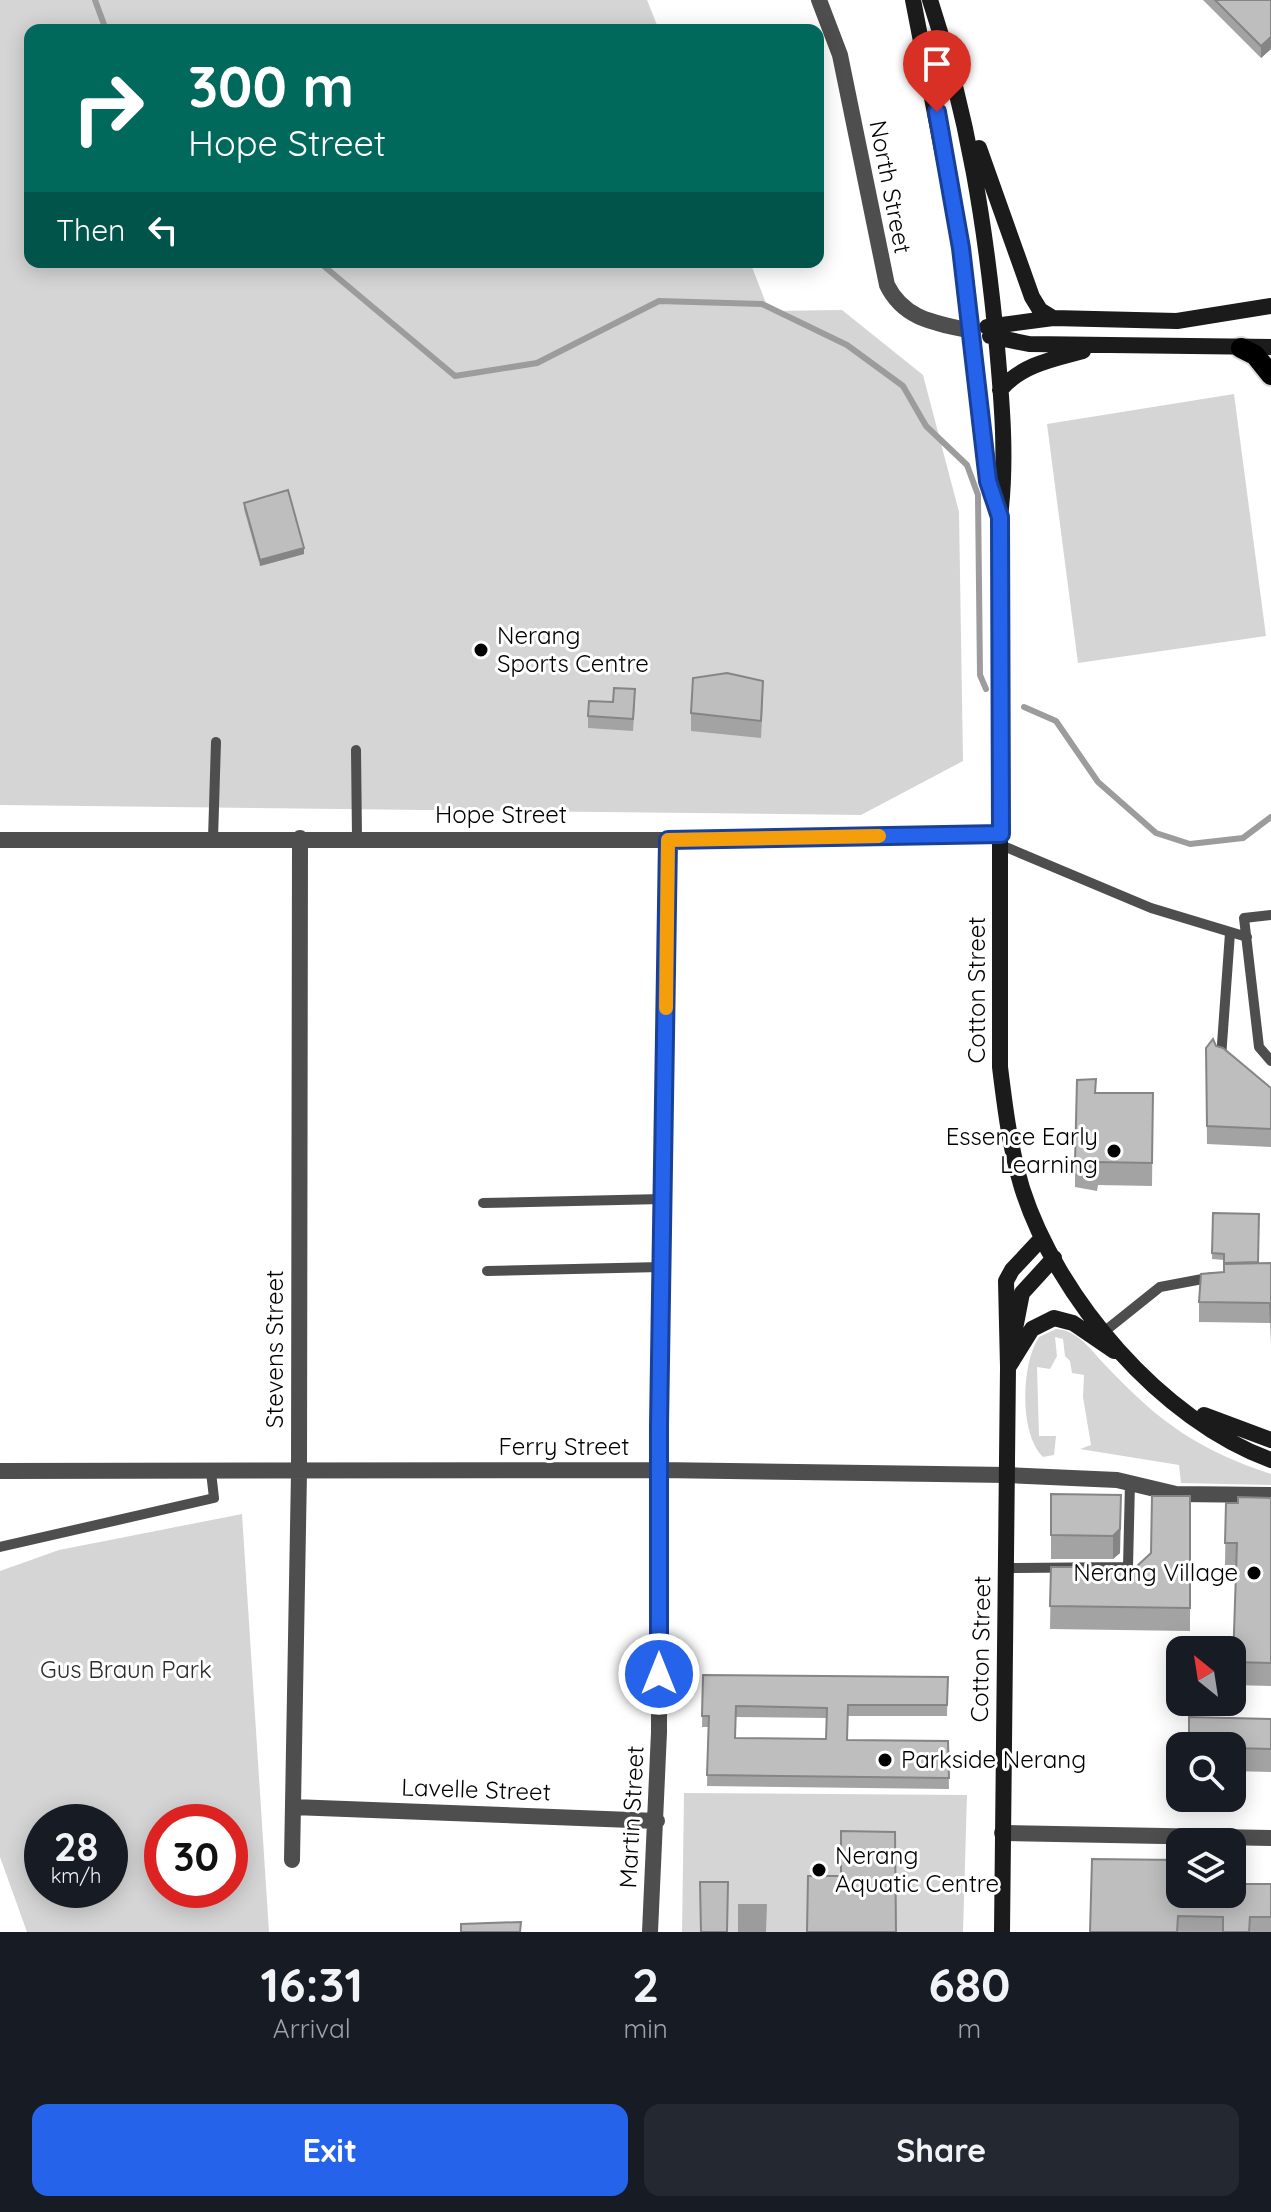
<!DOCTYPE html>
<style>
body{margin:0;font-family:Quicksand,sans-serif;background:#242831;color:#f1f3f6;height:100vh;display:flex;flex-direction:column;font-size:30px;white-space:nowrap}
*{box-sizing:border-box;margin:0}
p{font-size:26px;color:#9ea1a6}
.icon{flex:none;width:44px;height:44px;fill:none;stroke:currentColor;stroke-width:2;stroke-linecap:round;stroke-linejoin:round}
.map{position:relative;height:1932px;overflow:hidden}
.sheet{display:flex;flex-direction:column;background:#171b24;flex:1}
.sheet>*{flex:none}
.guide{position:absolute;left:24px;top:24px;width:800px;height:244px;border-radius:16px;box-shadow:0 4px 20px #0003;background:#00695c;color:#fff;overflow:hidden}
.needle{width:52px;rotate:330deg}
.controls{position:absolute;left:1166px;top:1636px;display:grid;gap:16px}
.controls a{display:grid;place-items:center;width:80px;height:80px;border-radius:16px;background:#171b24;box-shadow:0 4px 20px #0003;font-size:40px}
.speed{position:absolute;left:24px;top:1804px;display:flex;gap:16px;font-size:40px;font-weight:700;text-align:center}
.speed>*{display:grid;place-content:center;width:104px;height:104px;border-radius:50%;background:#171b24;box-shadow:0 4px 20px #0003;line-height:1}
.speed small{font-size:20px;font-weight:400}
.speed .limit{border:12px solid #d22;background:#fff;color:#111}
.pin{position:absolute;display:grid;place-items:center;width:68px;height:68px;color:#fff;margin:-82px -34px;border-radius:50% 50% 50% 0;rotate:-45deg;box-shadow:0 0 8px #0007}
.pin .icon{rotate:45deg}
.me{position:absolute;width:88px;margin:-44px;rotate:0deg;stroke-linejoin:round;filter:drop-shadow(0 0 6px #0008)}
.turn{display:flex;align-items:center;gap:28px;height:168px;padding:0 32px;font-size:36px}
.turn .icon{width:104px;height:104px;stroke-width:2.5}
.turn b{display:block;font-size:56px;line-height:68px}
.then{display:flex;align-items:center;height:76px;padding:0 32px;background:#0003;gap:16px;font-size:30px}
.eta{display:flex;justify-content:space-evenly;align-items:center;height:136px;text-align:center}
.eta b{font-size:48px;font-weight:800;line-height:56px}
.primary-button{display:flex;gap:16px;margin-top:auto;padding:16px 32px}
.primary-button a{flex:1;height:92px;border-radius:16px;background:#2563eb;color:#fff;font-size:32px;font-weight:800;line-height:92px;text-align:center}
.primary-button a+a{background:#242831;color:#f1f3f6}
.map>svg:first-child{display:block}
</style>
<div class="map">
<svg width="1271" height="1932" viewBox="0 0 1271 1932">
<rect width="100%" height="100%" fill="#fff"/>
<path fill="#d5d5d5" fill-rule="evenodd" d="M0,0H647L659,30H30V262H750L769,311L842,310L923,375L959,512L963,761L861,815L0,805Z
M1234,394L1266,636L1078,663L1047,424Z
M1056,1329C1079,1330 1093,1353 1108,1368C1159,1422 1200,1451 1271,1474V1485L1181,1483L1179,1465L1080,1449L1091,1445L1083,1397L1084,1375L1072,1373L1070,1361L1065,1356L1063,1339L1055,1337L1057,1356L1050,1369L1037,1367L1039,1436H1056L1054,1455L1043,1457C1019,1434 1021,1364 1039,1337Z
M242,1514L269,1932H27L0,1857V1571L59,1550ZM42,1822H110V1890H42ZM230,1822V1890H162V1822Z
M684,1793L967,1795L963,1932H682Z"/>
<path fill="#9c9c9c" d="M738,1904H767L766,1932H738Z"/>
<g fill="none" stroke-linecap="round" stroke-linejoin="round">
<path stroke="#9c9c9c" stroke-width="6" d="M95,0L106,30
M319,262L455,376L537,363L659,301L762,304L847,345L903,386L926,426L967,465L978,495L980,675L986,689
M1024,707L1056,721L1098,782L1156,833L1190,844L1243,838L1271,817"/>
<defs>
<path id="primary" d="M1241,348L1255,355L1271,375"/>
</defs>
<use href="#primary" stroke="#dbdbdb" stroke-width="24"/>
<path stroke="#4e4e4e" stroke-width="10" d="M356,750L357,838
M213,839L216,742
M1001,845L1151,908L1247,937
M1271,915L1244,918L1259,1047L1271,1061
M1221,1058L1230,933
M483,1203L663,1199
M487,1271L661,1267
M1100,1335L1160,1287L1213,1277
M0,1547L214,1498L211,1472
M1006,1568L1128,1567L1130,1482"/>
<path stroke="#4e4e4e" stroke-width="16" d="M819,0L840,55L887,285C904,320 937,323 971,331
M0,840H668L1001,834
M0,1471L659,1470L1007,1475L1117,1480L1176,1494L1271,1495
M293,1807L657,1821
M1002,1833L1271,1838
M292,1860L299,1473L300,838
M650,1932L659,1732V1470L668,840"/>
<path stroke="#1b1b1b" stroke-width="16" d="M913,0L961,248L988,481L998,511
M930,0C968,114 986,228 997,347C1002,403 1007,460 1000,517V1067C1005,1108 1010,1148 1022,1188C1057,1298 1161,1420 1271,1460
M979,148L1032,297L1040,310L1053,318
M987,327L1053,318L1177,321L1271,306
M990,336L1029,344L1271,347
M1000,390C1021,365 1053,359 1083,351
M1014,1334L1022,1293L1054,1258
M1009,1366L1032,1329L1054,1318L1073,1323L1114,1351
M1204,1415L1271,1440
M1002,1932L1008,1367L1006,1281L1012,1270L1042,1238"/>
<use href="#primary" stroke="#000" stroke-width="20"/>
</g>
<path fill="#a3a3a3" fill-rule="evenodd" d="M1203,0H1271V49L1261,58Z
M244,503L304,554L260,566L244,509Z
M763,699L761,738L691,731V713Z
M635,701L633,731L588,728V716L613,702Z
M1216,1046L1271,1088V1147L1207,1144L1206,1048Z
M1096,1093H1153L1152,1186L1098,1185L1097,1191L1075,1187V1163Z
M1213,1213L1259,1214L1258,1264L1271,1263V1344L1270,1323L1199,1322V1302L1224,1272V1260L1212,1259Z
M1051,1494L1121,1495L1120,1553L1113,1559H1051Z
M1190,1496V1631L1050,1629L1051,1567H1136L1151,1553Z
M1271,1498V1686L1233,1685L1237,1565H1225L1226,1503H1238Z
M703,1675L948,1677L947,1716H848L847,1740L948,1741L949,1789L707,1786L708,1727H702ZM736,1717L827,1718L826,1739L735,1738Z
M1271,1719V1772L1232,1771V1746Z
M1271,1884V1932H1090L1180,1894Z"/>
<path fill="#858585" d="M1271,37V49L1261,58V46Z
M304,548V554L260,566V560Z
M1121,1495L1120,1553L1113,1559V1536Z"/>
<path fill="#bebebe" stroke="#858585" stroke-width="2" fill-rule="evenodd" d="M1215,0H1271V37L1261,46Z
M288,490L304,548L260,560L244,503Z
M727,673L763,681L761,721L691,713L693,678Z
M614,688L635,689L633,719L588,716L589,701L613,702Z
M1213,1039L1216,1046L1223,1048L1271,1088V1129L1207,1126L1206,1048Z
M1096,1079L1095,1093H1153L1152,1163L1098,1162L1097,1168L1075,1163L1077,1080Z
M1213,1213L1259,1214L1258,1262L1224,1263V1254L1212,1253Z
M1271,1263V1323L1270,1303L1199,1302L1201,1274L1224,1272V1264Z
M1051,1494L1121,1495L1120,1529L1113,1536L1051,1535Z
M1152,1496H1190V1608L1050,1606L1051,1567H1136L1151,1553Z
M1238,1497L1271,1498V1663L1233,1662L1237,1543H1225L1226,1503H1238Z
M703,1675L948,1677L947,1705H848L847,1740L948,1741L949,1778L707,1775L709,1716H702ZM736,1706L827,1708L826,1739L735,1738Z
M1189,1717L1271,1719V1749L1232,1748V1746H1189Z
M841,1831L895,1832L896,1932H807L808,1876H841Z
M1092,1859L1180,1860V1894H1232V1884H1271V1917H1250L1249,1932H1223V1917L1178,1916L1177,1932H1090Z
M700,1882H728L727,1932H701Z
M521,1922L520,1932H461V1924Z"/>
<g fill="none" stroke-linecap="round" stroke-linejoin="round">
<defs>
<path id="route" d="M659,1674V1426L668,840L1001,834L1000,517L988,481L961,248L937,112"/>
</defs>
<use href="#route" stroke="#184099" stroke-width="20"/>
<use href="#route" stroke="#2563eb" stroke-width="14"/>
<path stroke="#f59e0b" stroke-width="14" d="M666,1008L668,840L879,836"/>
</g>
<g fill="#000" stroke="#fff" stroke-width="3">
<circle cx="481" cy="650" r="8"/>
<circle cx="1114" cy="1151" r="8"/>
<circle cx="1254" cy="1573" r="8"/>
<circle cx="885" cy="1760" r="8"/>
<circle cx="819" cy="1870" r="8"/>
</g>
<g text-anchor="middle" stroke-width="6" stroke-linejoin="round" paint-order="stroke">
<g font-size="24" fill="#000" stroke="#fff">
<text transform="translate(890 187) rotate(79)" y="8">North Street</text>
<text x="501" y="823">Hope Street</text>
<text transform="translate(977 990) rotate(-90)" y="8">Cotton Street</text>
<text transform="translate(275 1349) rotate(-90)" y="8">Stevens Street</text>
<text x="564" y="1455">Ferry Street</text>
<text transform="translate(981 1649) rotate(-89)" y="8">Cotton Street</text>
<text transform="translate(476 1790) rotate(2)" y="8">Lavelle Street</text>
<text transform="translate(632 1817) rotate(-87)" y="8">Martin Street</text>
</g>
<g font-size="24" fill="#000" stroke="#fff" text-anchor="start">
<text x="497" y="644">Nerang<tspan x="497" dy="28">Sports Centre</tspan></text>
<text x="1098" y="1145" text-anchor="end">Essence Early<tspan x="1098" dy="28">Learning</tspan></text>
<text x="1238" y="1581" text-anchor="end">Nerang Village</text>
<text x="901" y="1768">Parkside Nerang</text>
<text x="835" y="1864">Nerang<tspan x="835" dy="28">Aquatic Centre</tspan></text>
</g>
<g font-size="24" fill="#2c2c2c" stroke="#fff">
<text x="126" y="1678">Gus Braun Park</text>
</g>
</g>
</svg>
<div class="controls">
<a><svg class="needle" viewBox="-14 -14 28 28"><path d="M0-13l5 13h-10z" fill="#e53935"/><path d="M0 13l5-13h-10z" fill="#9ea1a6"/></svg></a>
<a><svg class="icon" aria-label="search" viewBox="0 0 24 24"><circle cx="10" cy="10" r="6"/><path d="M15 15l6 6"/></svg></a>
<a><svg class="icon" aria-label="layers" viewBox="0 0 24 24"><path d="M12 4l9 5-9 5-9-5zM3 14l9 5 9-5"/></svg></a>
</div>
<div class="speed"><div>28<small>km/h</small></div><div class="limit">30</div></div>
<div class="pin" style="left:937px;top:112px;background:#d93025"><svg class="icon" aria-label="arrive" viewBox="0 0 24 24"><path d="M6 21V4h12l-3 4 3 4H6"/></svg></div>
<svg class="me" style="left:659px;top:1674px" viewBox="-20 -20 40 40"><circle r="17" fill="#2563eb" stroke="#fff" stroke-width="3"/><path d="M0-11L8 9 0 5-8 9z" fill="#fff"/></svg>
<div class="guide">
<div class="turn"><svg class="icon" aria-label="right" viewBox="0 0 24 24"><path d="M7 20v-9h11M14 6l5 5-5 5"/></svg><div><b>300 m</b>Hope Street</div></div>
<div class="then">Then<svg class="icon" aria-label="left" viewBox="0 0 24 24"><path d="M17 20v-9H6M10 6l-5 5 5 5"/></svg></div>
</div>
</div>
<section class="sheet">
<div class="eta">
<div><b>16:31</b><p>Arrival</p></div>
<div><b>2</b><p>min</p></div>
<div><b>680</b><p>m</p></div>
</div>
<div class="primary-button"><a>Exit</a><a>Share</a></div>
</section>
